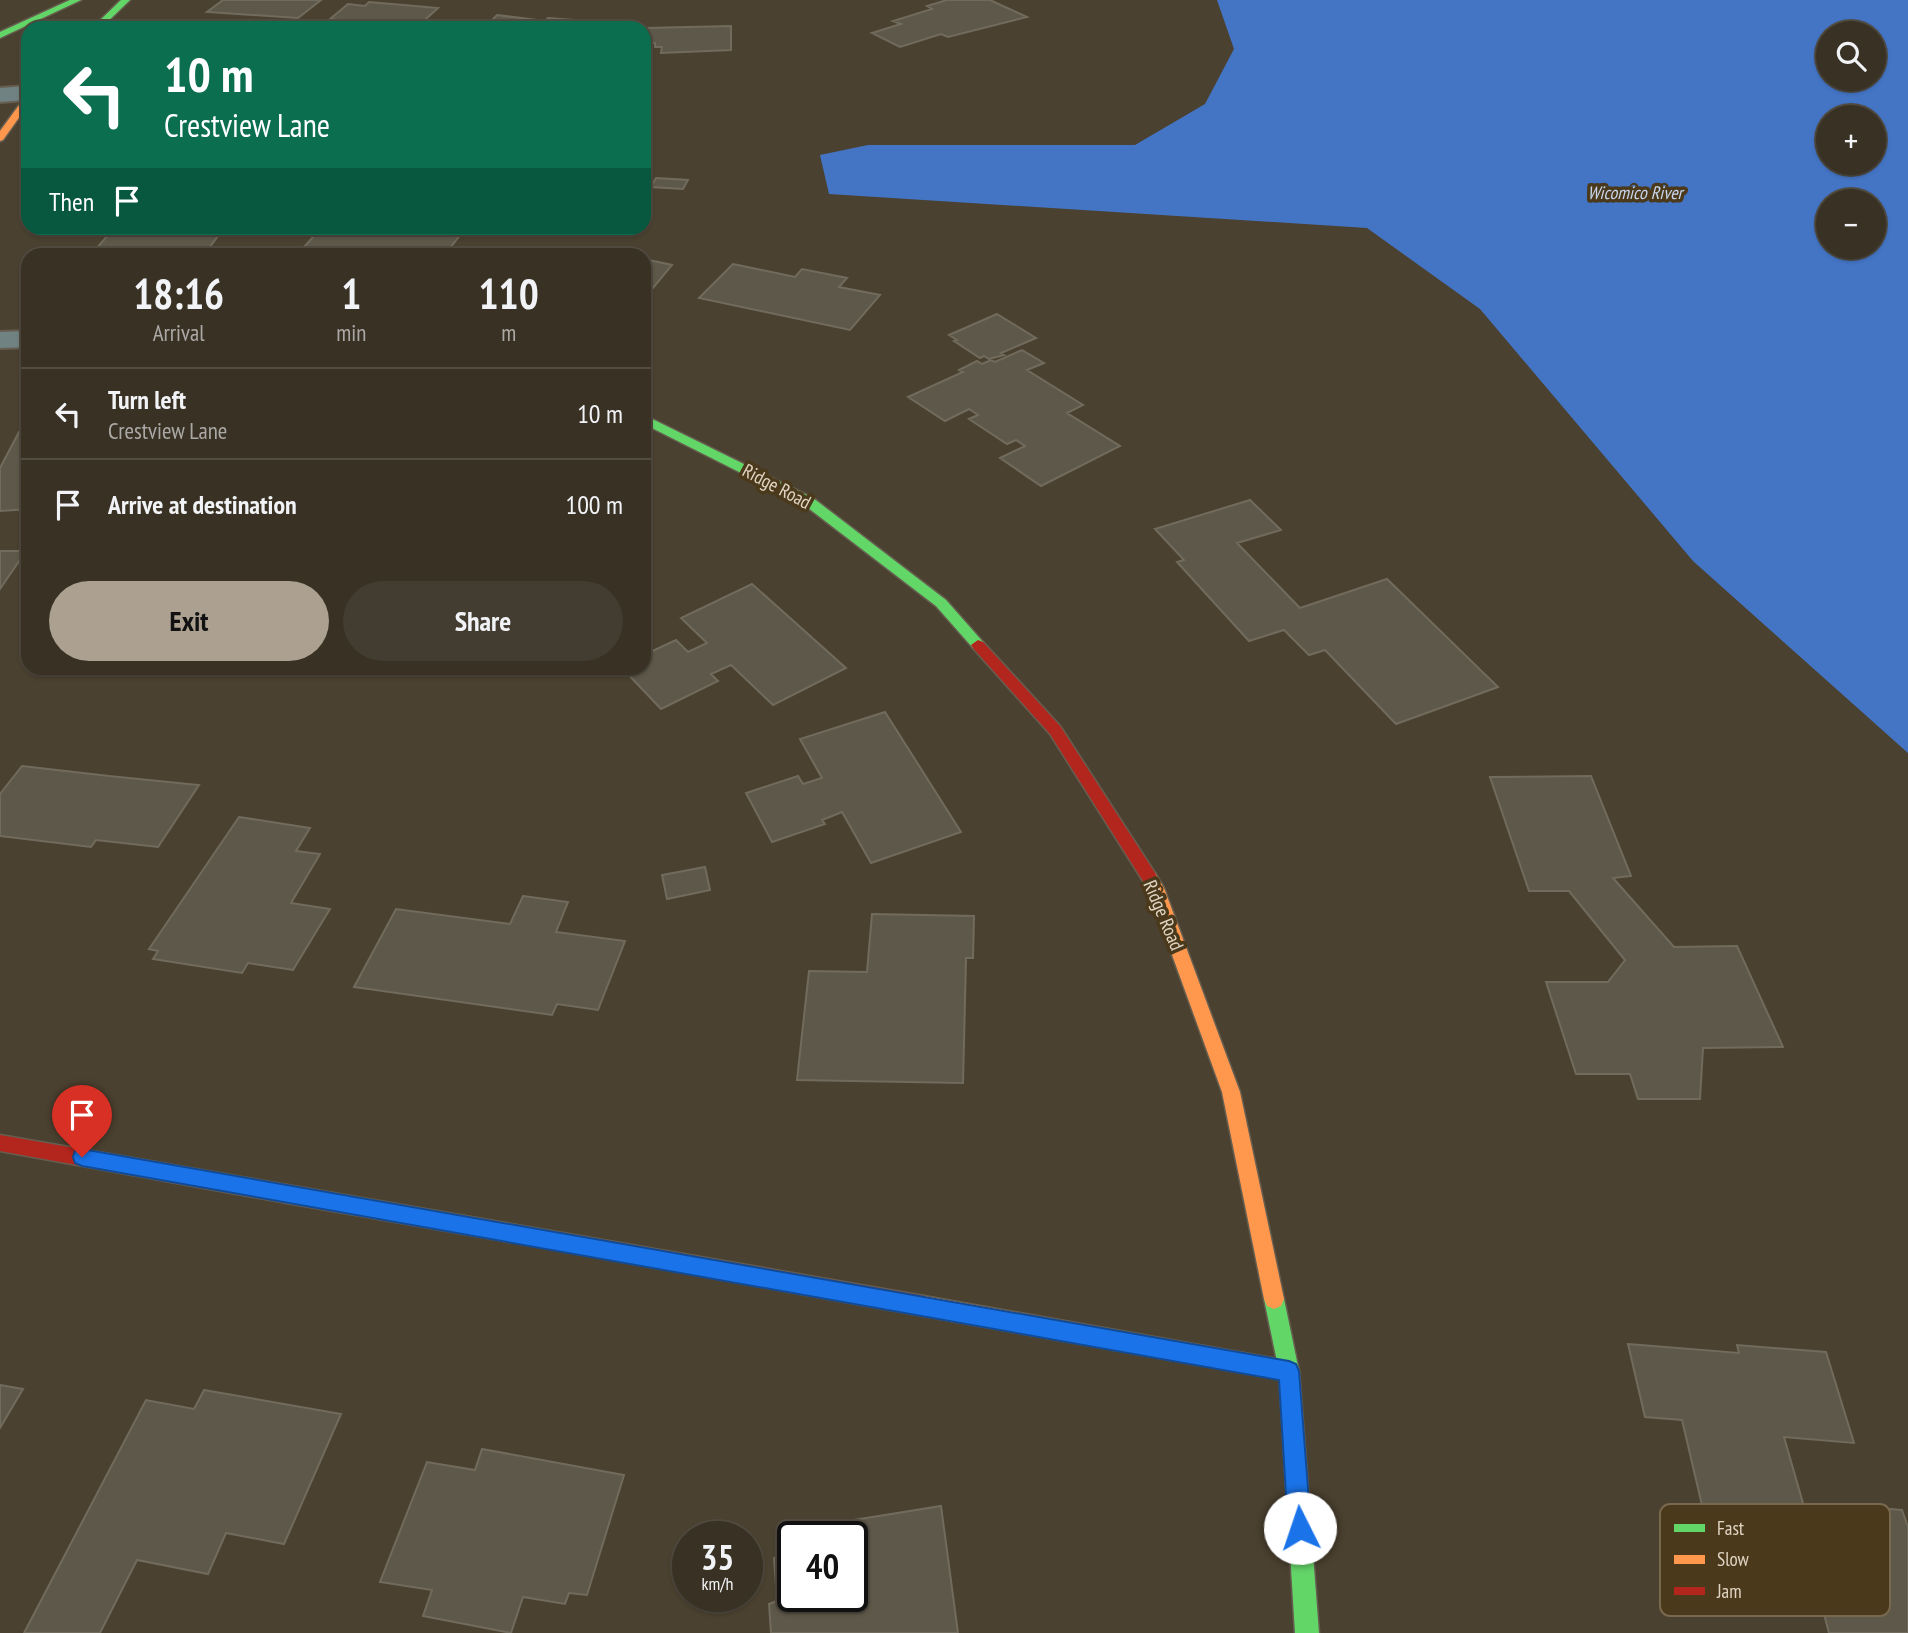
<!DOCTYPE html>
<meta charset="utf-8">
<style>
body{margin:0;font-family:"PT Sans Narrow",sans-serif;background:#433d31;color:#f1f3f6;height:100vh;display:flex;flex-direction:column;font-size:26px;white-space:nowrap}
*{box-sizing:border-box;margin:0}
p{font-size:23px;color:#aba9a6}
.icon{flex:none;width:38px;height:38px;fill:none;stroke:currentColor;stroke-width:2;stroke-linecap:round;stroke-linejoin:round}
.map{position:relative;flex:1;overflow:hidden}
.side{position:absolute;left:21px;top:248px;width:630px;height:427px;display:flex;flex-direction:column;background:#383124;border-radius:21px;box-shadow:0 2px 5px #0004,0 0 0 2px #524c41}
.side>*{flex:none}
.banner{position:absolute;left:21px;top:21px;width:630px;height:214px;border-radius:21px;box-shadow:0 2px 5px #0004,0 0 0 2px #524c41;background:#0b6e4f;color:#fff;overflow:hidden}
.tools{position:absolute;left:1816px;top:21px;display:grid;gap:14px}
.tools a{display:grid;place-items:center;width:70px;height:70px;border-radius:50%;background:#383124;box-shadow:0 2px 5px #0004,0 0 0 2px #524c41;font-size:35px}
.speed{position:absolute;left:672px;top:1521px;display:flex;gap:14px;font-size:35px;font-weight:700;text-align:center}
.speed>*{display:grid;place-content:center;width:91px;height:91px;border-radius:50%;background:#383124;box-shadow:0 2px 5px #0004,0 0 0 2px #524c41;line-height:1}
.speed small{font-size:18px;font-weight:400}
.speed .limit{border:4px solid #111;border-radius:10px;background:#fff;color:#111}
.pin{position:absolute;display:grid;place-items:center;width:60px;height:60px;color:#fff;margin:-72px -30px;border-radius:50% 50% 50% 0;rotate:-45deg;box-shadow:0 0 7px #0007}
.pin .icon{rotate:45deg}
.me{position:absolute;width:77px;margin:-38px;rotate:356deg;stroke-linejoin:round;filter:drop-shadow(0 0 5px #0008)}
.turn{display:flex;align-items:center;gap:24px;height:147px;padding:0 28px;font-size:32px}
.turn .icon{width:91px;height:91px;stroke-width:2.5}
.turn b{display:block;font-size:49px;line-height:60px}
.then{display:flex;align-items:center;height:66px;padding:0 28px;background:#0003;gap:14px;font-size:26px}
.eta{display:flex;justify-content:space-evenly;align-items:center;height:119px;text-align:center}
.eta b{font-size:42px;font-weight:700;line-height:49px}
.button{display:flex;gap:14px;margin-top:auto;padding:14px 28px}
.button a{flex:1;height:80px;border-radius:42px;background:#aca190;color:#111;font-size:28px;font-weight:700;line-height:80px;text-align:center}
.button a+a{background:#433d31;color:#f1f3f6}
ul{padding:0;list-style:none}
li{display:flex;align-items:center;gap:21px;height:91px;padding:0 28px;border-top:2px solid #524c41}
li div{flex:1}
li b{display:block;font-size:26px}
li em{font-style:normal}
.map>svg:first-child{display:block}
</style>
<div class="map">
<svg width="1908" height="1633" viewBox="0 0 1908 1633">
<rect width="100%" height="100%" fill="#4b4130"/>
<path fill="#4475c5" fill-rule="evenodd" d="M1217,0H1908V753L1693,561L1480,309L1367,228L829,194L820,155L868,145H1135L1205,104L1234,49ZM1829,33H1874V79H1829ZM1829,117H1874V163H1829ZM1829,201H1874V247H1829Z"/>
<path fill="#5d5849" stroke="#716b5d" stroke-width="2" d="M223,0H321L298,18L207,12Z
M947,0H990L1027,17L948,37L941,34L900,47L872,33L901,24L893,21L932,9L927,6Z
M369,2L438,8L416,28L330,19L348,4L365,6Z
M497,15L545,21L548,18L589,21L584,27L578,28H484Z
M731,26V50L661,53L662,47H655V43L644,44L646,28Z
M656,178L688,180L683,189L651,187Z
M114,228H153L150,232H174L177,228H224L203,256H90Z
M321,228H435L430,233L460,235L444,256H296Z
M540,247L593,254L595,252L622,256H532Z
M644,259L672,265L648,294H644Z
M733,264L795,277L802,269L847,278L839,287L880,295L850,330L699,298Z
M997,314L1036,338L1001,353L1004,355L989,359L984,356L980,358L954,341L957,340L949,335Z
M1022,350L1044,363L1027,370L1083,405L1067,413L1120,446L1041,486L1000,458L1025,446L1016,440L1007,444L969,419L978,415L969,409L945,421L908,397L963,372L959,370L977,361L982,364L991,360L995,362Z
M19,432H28V509L0,511V468Z
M1250,500L1281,530L1237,543L1300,608L1387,579L1498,687L1396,724L1325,650L1309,655L1284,630L1249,641L1177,562L1184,560L1155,529Z
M0,551H26L0,589Z
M752,584L846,668L773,705L731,665L711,674L718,681L661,709L622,668H644V655L676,640L688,652L707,643L681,618Z
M885,712L961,832L871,863L842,812L822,820L825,824L772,842L746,793L798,776L803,784L822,778L800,739Z
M22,766L109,776L199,785L158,847L96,840L91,847L0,836V794Z
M1591,776L1631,876L1613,878L1674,947L1737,946L1783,1047L1703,1048L1700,1099H1638L1630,1074H1576L1546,982H1608L1625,960L1569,891H1529L1490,777Z
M239,817L310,828L296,851L320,854L291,903L330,909L293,970L248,963L242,973L153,959L158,951L149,949Z
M705,867L710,890L667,899L662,875Z
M523,896L568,902L556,932L625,941L598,1010L557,1004L552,1015L354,987L396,909L510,924Z
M872,914L974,916L973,958H966L963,1083L797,1080L809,971L867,972Z
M1628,1344L1739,1353L1737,1345L1826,1352L1854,1443L1784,1437L1811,1531L1860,1535L1852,1506L1902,1510L1908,1527V1633H1829L1824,1614L1679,1601L1661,1514L1705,1518L1682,1420L1645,1417Z
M0,1385L23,1389L0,1428Z
M204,1390L341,1414L284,1544L226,1533L208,1574L137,1560L100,1633H24L146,1400L194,1409Z
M482,1449L624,1475L587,1595L569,1593L565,1604L523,1597L511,1633L423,1616L432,1590L380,1582L427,1462L475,1470Z
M941,1506L958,1633H771L769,1604L777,1601L774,1558L793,1555V1596H852V1536H798V1529Z"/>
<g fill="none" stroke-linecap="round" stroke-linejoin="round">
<defs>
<path id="street" d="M28,86V100L0,102V88Z
M28,331V347L0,348V332Z"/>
<path id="fast" d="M70,0H81L0,38V32Z
M121,0H130L101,28H92Z
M644,415L813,498L946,600L983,642L985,645L983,648H973L936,606L803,504L644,424Z
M1274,1289L1281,1292L1284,1299L1299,1371L1319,1633H1295L1279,1371L1264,1299L1267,1292Z"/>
<path id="slow" d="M28,96V105L3,140L0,141V131L25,97Z
M1149,871L1155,873L1164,888L1240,1092L1284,1299L1281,1306L1274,1309L1267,1306L1264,1299L1222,1092L1148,889L1141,877L1143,873Z
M287,1185L551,1231L558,1234L561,1240L558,1246L551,1249L287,1203L280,1200L277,1194L280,1188Z
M924,1296L1289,1361L1296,1364L1299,1371L1296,1378L1289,1381L924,1316L917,1313L914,1306L917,1299Z"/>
<path id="jam" d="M978,640L983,642L1060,726L1155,873L1157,877L1155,881H1143L1050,734L973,648L971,645Z
M0,1135L287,1185L294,1188L297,1194L294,1200L287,1203L0,1151Z
M551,1231L924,1296L931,1299L934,1306L931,1313L924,1316L551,1249L544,1246L541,1240L544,1234Z"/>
</defs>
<use href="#street" stroke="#665e50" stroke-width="4"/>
<use href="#fast" stroke="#665e50" stroke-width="3"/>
<use href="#slow" stroke="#665e50" stroke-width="3"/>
<use href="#jam" stroke="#665e50" stroke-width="3"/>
<use href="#street" fill="#708281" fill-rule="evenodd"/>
<use href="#fast" fill="#63d668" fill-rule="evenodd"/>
<use href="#slow" fill="#ff974d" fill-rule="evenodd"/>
<use href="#jam" fill="#b3261e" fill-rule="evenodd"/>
</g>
<path fill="#1a73e8" stroke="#114b97" stroke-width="2" d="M82,1149L1289,1361L1296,1364L1299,1371L1311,1528L1308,1536L1300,1540L1292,1536L1288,1528L1279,1380L82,1166L75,1163L73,1157L75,1151Z"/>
<g text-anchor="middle" stroke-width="7" stroke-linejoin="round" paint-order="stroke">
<g font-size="18" font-style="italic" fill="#c7d6ed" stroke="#4b391b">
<text x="1635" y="199">Wicomico River</text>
</g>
<g font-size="19" fill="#e0d5c4" stroke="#4b391b">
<text transform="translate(777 486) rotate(28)" y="7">Ridge Road</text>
<text transform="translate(1164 915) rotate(67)" y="7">Ridge Road</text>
</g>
</g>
<rect x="1660" y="1504" width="230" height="112" rx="10" fill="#4b391b" stroke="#78684e" stroke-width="2"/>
<rect x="1674" y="1524" width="31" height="8" fill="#63d668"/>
<rect x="1674" y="1555" width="31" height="9" fill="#ff974d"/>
<rect x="1674" y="1587" width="31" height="8" fill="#b3261e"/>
<g font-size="19" fill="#e0d5c4">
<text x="1717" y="1535">Fast</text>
<text x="1717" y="1566">Slow</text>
<text x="1717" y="1598">Jam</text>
</g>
</svg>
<div class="tools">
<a><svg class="icon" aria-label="search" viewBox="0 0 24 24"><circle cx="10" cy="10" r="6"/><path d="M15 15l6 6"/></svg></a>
<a>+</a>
<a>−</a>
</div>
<div class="speed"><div>35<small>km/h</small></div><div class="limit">40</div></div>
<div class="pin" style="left:82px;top:1157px;background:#d93025"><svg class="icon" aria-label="arrive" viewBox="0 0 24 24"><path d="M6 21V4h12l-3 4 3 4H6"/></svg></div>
<svg class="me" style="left:1300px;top:1528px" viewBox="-20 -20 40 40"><circle r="19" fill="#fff"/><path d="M0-13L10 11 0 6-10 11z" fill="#1a73e8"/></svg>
<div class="banner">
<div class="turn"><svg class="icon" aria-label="left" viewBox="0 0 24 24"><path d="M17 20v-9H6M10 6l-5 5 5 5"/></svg><div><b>10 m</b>Crestview Lane</div></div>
<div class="then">Then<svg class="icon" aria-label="arrive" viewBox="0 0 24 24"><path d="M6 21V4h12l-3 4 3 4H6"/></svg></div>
</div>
<section class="side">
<div class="eta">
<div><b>18:16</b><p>Arrival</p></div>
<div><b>1</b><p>min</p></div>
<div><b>110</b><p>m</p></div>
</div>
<ul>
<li><svg class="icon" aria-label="left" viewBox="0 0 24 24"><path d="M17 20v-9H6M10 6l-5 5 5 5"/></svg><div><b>Turn left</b><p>Crestview Lane</p></div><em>10 m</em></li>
<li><svg class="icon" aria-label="arrive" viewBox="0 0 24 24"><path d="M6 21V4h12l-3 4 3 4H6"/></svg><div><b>Arrive at destination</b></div><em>100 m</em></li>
</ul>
<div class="button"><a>Exit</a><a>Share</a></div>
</section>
</div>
